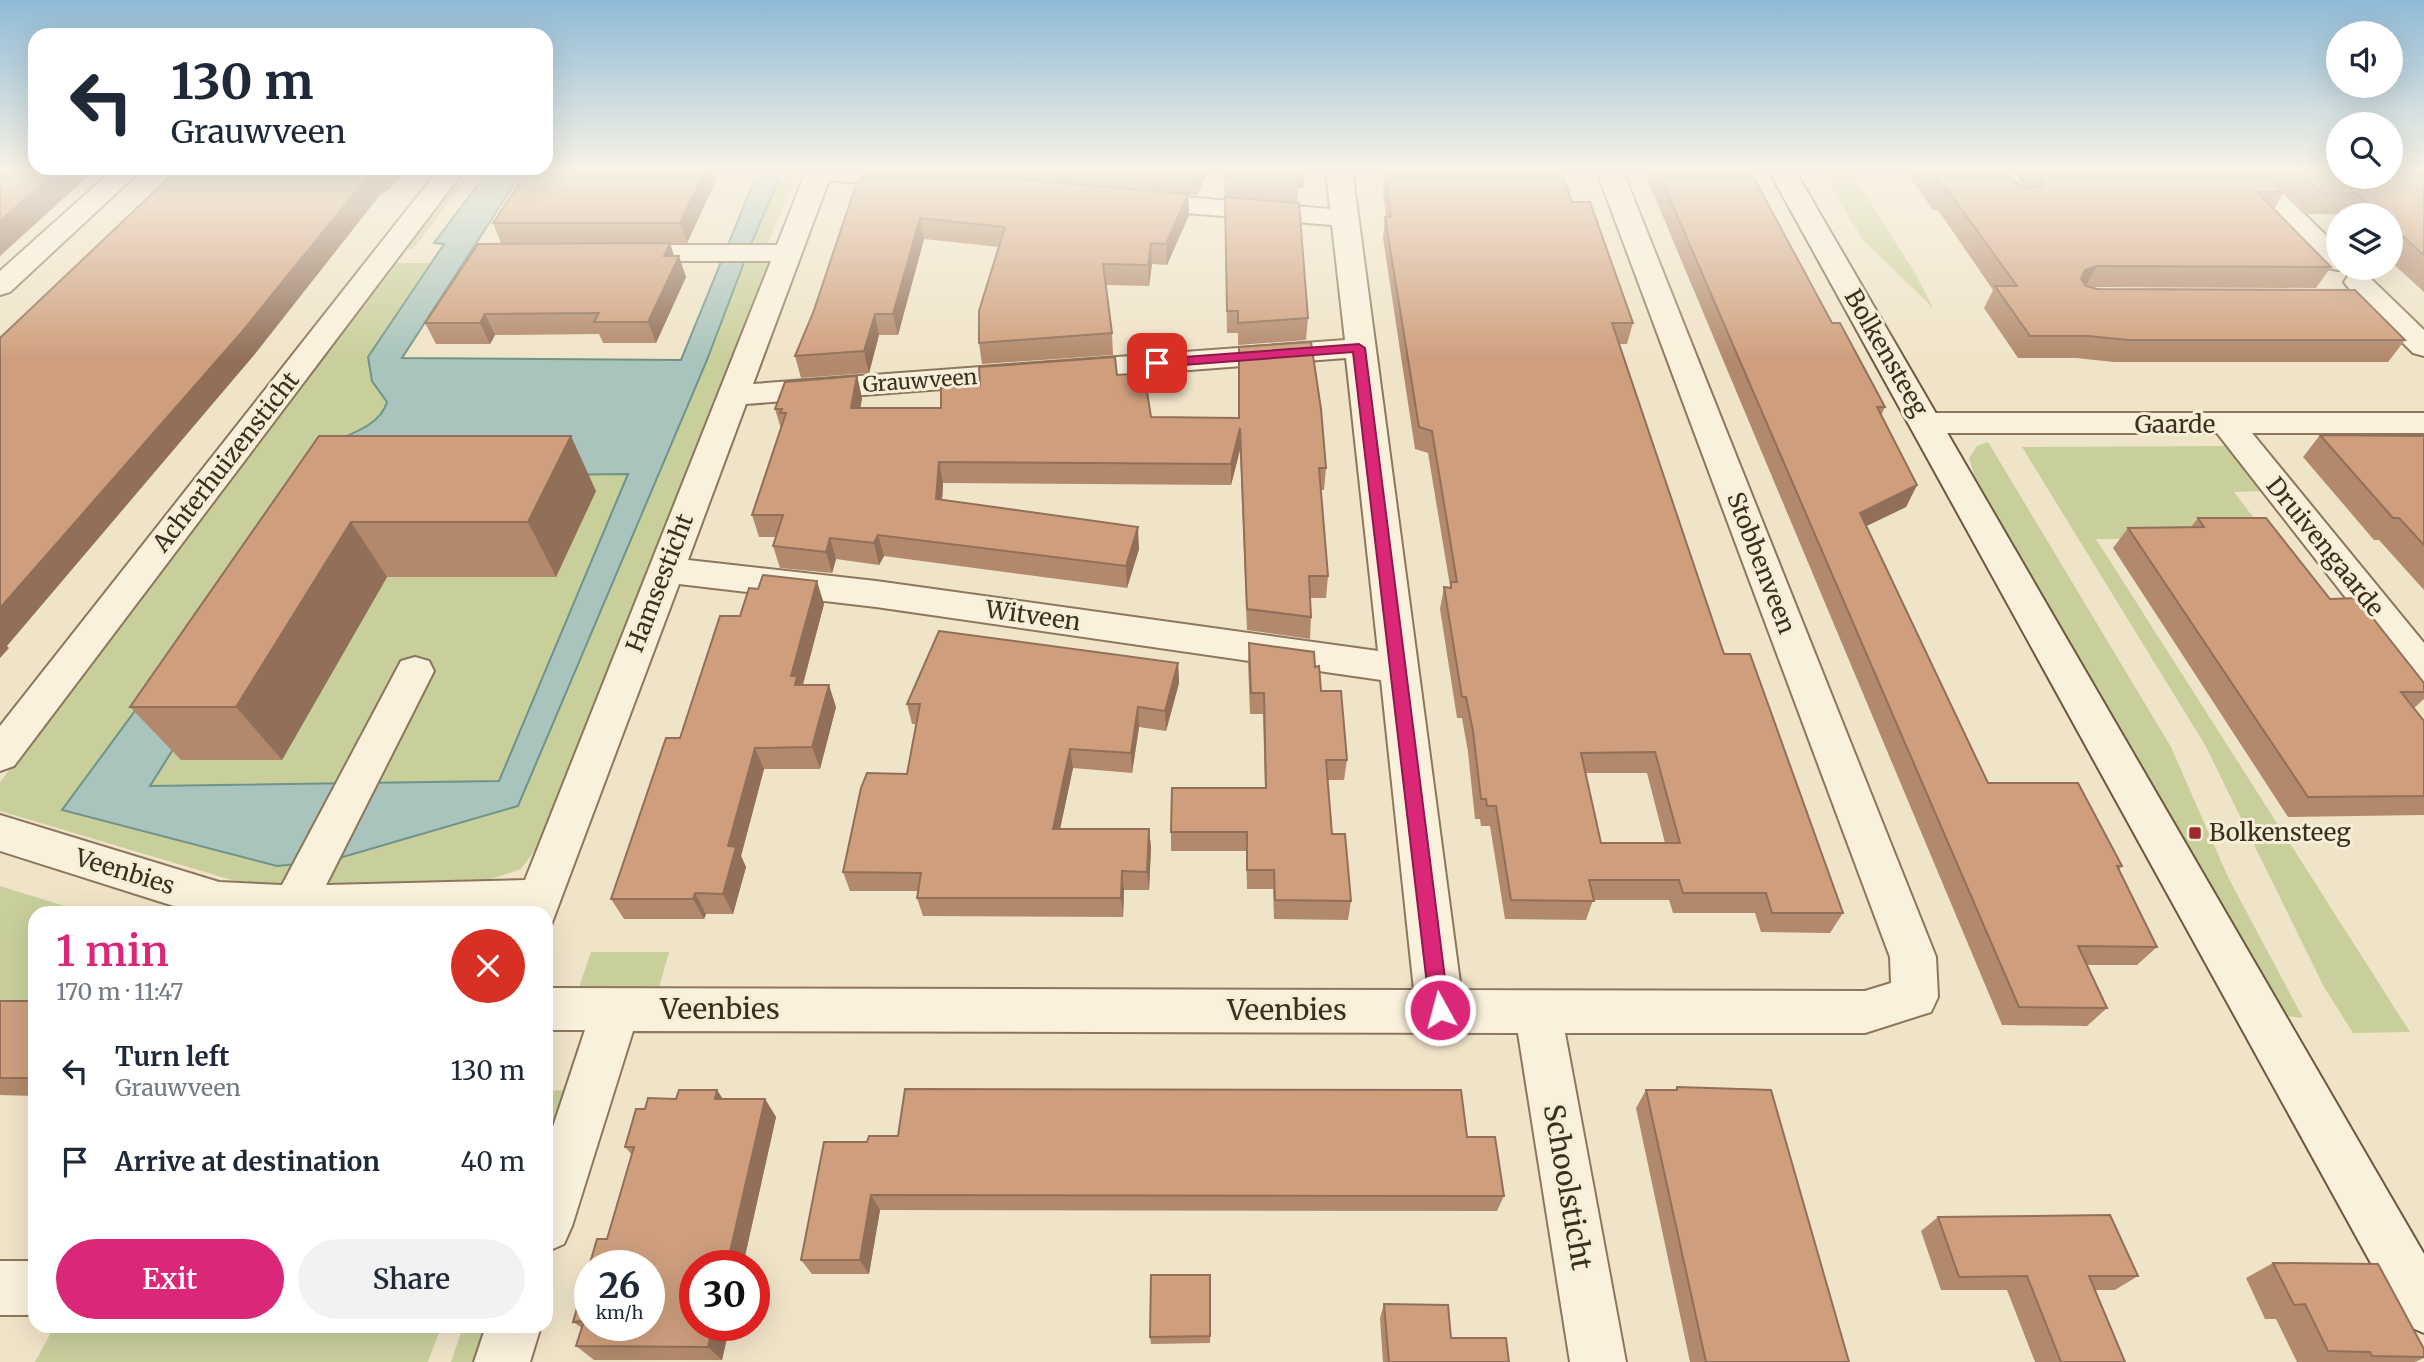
<!DOCTYPE html>
<meta charset="utf-8">
<style>
body{margin:0;font-family:Merriweather,serif;background:#f2f2f3;color:#1f2937;height:100vh;display:flex;flex-direction:column;font-size:26px;white-space:nowrap}
*{box-sizing:border-box;margin:0}
p{font-size:23px;color:#747a83}
.icon{flex:none;width:38px;height:38px;fill:none;stroke:currentColor;stroke-width:2;stroke-linecap:round;stroke-linejoin:round}
.map{position:relative;flex:1;overflow:hidden}
.panel{position:absolute;left:28px;top:906px;width:525px;height:427px;display:flex;flex-direction:column;background:#fff;border-radius:21px;box-shadow:0 7px 28px #0002}
.panel>*{flex:none}
.guide{position:absolute;left:28px;top:28px;width:525px;height:147px;border-radius:21px;box-shadow:0 7px 28px #0002;background:#fff;color:#1f2937;overflow:hidden}
.buttons{position:absolute;left:2326px;top:21px;display:grid;gap:14px}
.buttons a{display:grid;place-items:center;width:77px;height:77px;border-radius:50%;background:#fff;box-shadow:0 7px 28px #0002;font-size:35px}
.speed{position:absolute;left:574px;top:1250px;display:flex;gap:14px;font-size:35px;font-weight:700;text-align:center}
.speed>*{display:grid;place-content:center;width:91px;height:91px;border-radius:50%;background:#fff;box-shadow:0 7px 28px #0002;line-height:1}
.speed small{font-size:18px;font-weight:400}
.speed .limit{border:10px solid #d22;background:#fff;color:#111}
.pin{position:absolute;display:grid;place-items:center;width:60px;height:60px;color:#fff;margin:-30px;border-radius:14px;box-shadow:0 4px 10px #0006}
.me{position:absolute;width:77px;margin:-38px;rotate:353deg;stroke-linejoin:round;filter:drop-shadow(0 0 5px #0008)}
.turn{display:flex;align-items:center;gap:24px;height:147px;padding:0 28px;font-size:32px}
.turn .icon{width:91px;height:91px;stroke-width:2.5}
.turn b{display:block;font-size:49px;line-height:60px}
.round{display:grid;place-items:center;flex:none;width:74px;height:74px;border-radius:37px;background:#f2f2f3}
.summary{display:flex;align-items:center;justify-content:space-between;height:119px;padding:0 28px}
h1{font-size:42px;font-weight:600;line-height:52px;color:#db2777}
.button{display:flex;gap:14px;margin-top:auto;padding:14px 28px}
.button a{flex:1;height:80px;border-radius:42px;background:#db2777;color:#fff;font-size:28px;font-weight:600;line-height:80px;text-align:center}
.button a+a{background:#f2f2f3;color:#1f2937}
ul{padding:0;list-style:none}
li{display:flex;align-items:center;gap:21px;height:91px;padding:0 28px}
li div{flex:1}
li b{display:block;font-size:26px}
li em{font-style:normal}
.map>svg:first-child{display:block}
</style>
<div class="map">
<svg width="2424" height="1362" viewBox="0 0 2424 1362">
<rect width="100%" height="100%" fill="#f0e4c8"/>
<path fill="#c9cf9b" d="M463,169H475L413,249H403Z
M783,169H796L797,173L768,243L751,244Z
M1820,169H1850L1916,275L1933,308L1863,240Z
M760,259L769,266L538,846L521,869L486,881L333,884L324,876L329,861L518,806L707,360L745,260Z
M394,263H432L368,357L372,381L387,402C380,425 353,433 333,442L63,810L277,866L299,864L281,884L252,886L0,811V782Z
M1988,442L2171,747L2228,877L2303,1018L2287,1016L1975,477L1969,458L1977,446Z
M2227,446L2264,491L2234,492L2263,530L2256,538L2096,539L2410,1032L2353,1033L2324,987L2205,745L2022,447Z
M628,473L499,781L150,786L345,476Z
M0,886L87,913L35,914V1005L0,1004Z
M591,952H669L658,991L578,990Z
M565,1090L546,1149V1091Z
M54,1327V1326L441,1327L428,1362H35Z
M463,1327H487L475,1362H451Z"/>
<path fill="#a9c4bc" stroke="#6f938a" stroke-width="2" fill-rule="evenodd" d="M490,169H524L402,358L681,360L759,169H783L751,244L707,360L518,806L329,861L277,866L62,810L333,442C353,433 380,425 387,402L372,381L368,357L444,244L434,243ZM628,474L499,781L150,786L345,477Z"/>
<g fill="none" stroke-linecap="round" stroke-linejoin="round">
<defs>
<path id="street" d="M114,169H142L10,292L0,295V271Z
M439,169H465L14,766L0,771V726Z
M807,169C844,168 886,165 922,174L926,180L922,186L913,188L829,180L753,384L1345,340L1332,225L1136,209L1127,207L1123,201L1127,195L1136,193L1330,209L1326,169H1352L1461,990L1865,991L1891,983L1890,957L1596,169H1622L1936,957L1938,997L1931,1012L1865,1033H1565L1626,1362H1570L1518,1033L633,1031L572,1226L564,1244L546,1252V1148L585,1030H546V988L1414,990L1381,680L876,607L679,584L550,928L546,929V914H199L0,851V815L219,882L282,885L401,661L415,657L429,661L434,671L326,885L525,880L771,261H623L613,259L609,253L613,247L623,245H777ZM1346,358L1378,651L876,581L688,560L746,404Z
M2230,169H2258L2338,247V268H2348L2338,270L2328,268Z
M2358,273L2368,276L2424,330V356L2413,353L2369,309H2313L2303,306L2299,300L2303,294L2351,291L2344,282L2348,276Z
M1926,413H2424V433H2252L2424,643V684L2410,680L2217,433H1926L1915,430L1910,423L1915,416Z
M0,1261H35V1315H0Z
M486,1326H541L530,1362H474Z"/>
<path id="secondary" d="M1768,169H1794L2424,1254V1333L2405,1325Z"/>
</defs>
<use href="#street" stroke="#8d765c" stroke-width="4"/>
<use href="#secondary" stroke="#6f573f" stroke-width="4"/>
<use href="#street" fill="#faf1dc" fill-rule="evenodd"/>
<use href="#secondary" fill="#faf1dc" fill-rule="evenodd"/>
</g>
<path fill="#b2896c" fill-rule="evenodd" d="M903,169H1209L1197,195Z
M1224,169H1305L1304,187L1298,189L1297,203L1308,318L1306,340L1238,345V333H1227Z
M1383,169H1560L1572,202L1633,323L1627,344H1619L1724,654L1843,913L1830,933L1761,932L1755,913H1673L1669,900H1593L1586,920L1505,919L1490,826H1481L1480,819H1475L1468,752L1462,718H1457L1440,609L1444,587L1450,588V586L1428,453L1415,449L1383,238L1385,217H1386L1383,192L1385,178ZM1585,773H1647L1665,843H1601Z
M1643,169H1749L1832,323L1885,407L1881,416L1917,485L1906,507L1866,526L1988,783L2122,866L2119,870L2157,947L2137,965H2087L2107,1008L2087,1026L2002,1025Z
M1909,169H2003L2009,177L2022,186L2025,187L2014,172L2015,169H2424V292L2390,261V215L2308,214L2262,170L2284,192L2274,209L2331,267L2316,288L2092,287L2405,340L2388,362H2114L2076,358H2018L1984,308L1993,290L1938,210H1933L1907,173Z
M716,180L687,243H501L493,223Z
M857,182L1188,194L1189,215L1167,265L1152,264L1149,286L1106,285L1112,333L1113,355L982,364L979,343L999,247L924,239L898,335H879L869,373L801,378L795,356L813,313Z
M674,256L686,277L656,343H603L599,334L495,335L490,344H436L425,323Z
M1239,347L1326,468L1324,490H1320L1328,576L1326,598H1310L1311,617L1310,639L1247,630L1240,450L1231,485L943,483L942,500L1139,549L1127,588L884,556L879,565L836,559L832,573L780,568L773,546L776,537H759L752,515L781,429L775,409L857,376L862,398L860,408H941L1117,375L1151,417L1239,418Z
M2320,435L2424,436V590L2379,540H2374L2303,457Z
M319,436L596,491L556,577H387L282,760H181L130,707Z
M2198,518L2330,599L2424,683V699L2414,708L2424,721V815L2288,817L2113,548L2128,528L2191,527Z
M824,604L803,685L836,707L820,769H764L741,856L746,867L733,914H706L704,919H624L611,899L680,738Z
M1249,643L1315,667L1321,691L1347,760L1344,780H1328L1332,834L1351,901L1348,920L1274,919L1273,889H1247L1246,851H1171V832L1265,788L1263,714H1250L1248,663Z
M1178,663L1179,683L1166,731L1139,727L1132,773L1073,768L1060,829H1149L1151,848L1149,890H1124L1123,917L923,916L917,898L918,891H850L843,872L907,774L917,724H912L907,704Z
M0,1001H35V1096L0,1095Z
M1677,1087L1849,1362H1690L1636,1108L1646,1090H1675Z
M723,1099H765L776,1117L722,1360H594L576,1346L582,1328L573,1322L607,1239L632,1155L625,1147L645,1109Z
M1467,1137L1504,1196L1497,1211L880,1210L869,1274H812L801,1260L867,1142Z
M1938,1217L2138,1276L2115,1290H2094L2125,1362H2035L2007,1290H1941L1921,1231Z
M2273,1263L2424,1349V1358L2415,1362H2297L2276,1319H2265L2246,1278Z
M1210,1275V1343L1151,1344L1150,1337Z
M1384,1304L1451,1338L1509,1362H1383L1380,1318Z"/>
<path fill="#916f58" d="M59,169H96L0,256V221Z
M379,169H406L390,189L380,195L255,354L7,646L9,648L0,658V608L369,175Z
M706,169H713L716,180L687,243L680,223Z
M1200,169H1209L1197,195V174Z
M1298,169H1305L1304,187L1298,189Z
M1188,194L1189,215L1167,265L1166,244Z
M920,218L924,239L898,335L893,314Z
M670,243L676,262L679,256L686,277L656,343L648,322L664,256Z
M1151,243L1152,264L1149,286L1148,265Z
M2097,266L2085,287L2073,292L2085,270Z
M485,314L495,335L490,344L480,323Z
M875,314L879,335L869,373L864,351Z
M857,376L862,398L857,430L851,408Z
M1240,428V450L1231,485V464Z
M571,436L596,491L556,577L528,522Z
M939,462L943,483L941,521L936,499Z
M1917,485L1906,507L1850,534L1860,513Z
M351,522L387,577L282,760L236,707Z
M1138,527L1139,549L1127,588L1126,566Z
M878,535L884,556L879,565L874,543Z
M830,538L836,559L832,573L826,552Z
M817,581L824,604L799,698L791,676Z
M1178,663L1179,683L1166,731L1165,711Z
M829,685L836,707L820,769L812,747Z
M1138,707L1139,727L1132,773L1131,753Z
M755,748L764,769L741,856L746,867L733,914L723,894L728,846Z
M1070,749L1073,768L1056,848L1053,829Z
M1149,829L1151,848L1149,890L1147,872Z
M1122,871L1124,890L1123,917L1121,898Z
M695,893L706,914L704,919L693,899Z
M717,1090L729,1108L715,1099Z
M765,1099L776,1117L743,1265H727Z
M871,1195L880,1210L869,1274L860,1260Z
M713,1325H730L722,1360L708,1347Z"/>
<path fill="#cf9f7d" stroke="#916f58" stroke-width="2" fill-rule="evenodd" d="M0,169H59L0,221Z
M178,169H379L369,175L241,333L0,608V338Z
M529,169H706L680,223H493Z
M864,169H901L1188,194L1166,244L1151,243L1148,265L1103,264L1112,333L979,343V311L1005,227L920,218L893,314H875L864,351L795,356L813,313L857,182H860Z
M1135,169H1200L1197,174Z
M1225,169H1298V183L1225,177Z
M1388,169H1560L1572,202H1590L1633,323H1612L1724,654H1750L1843,913H1772L1766,893H1683L1679,880H1589L1594,901L1511,900L1496,806H1487L1486,799H1481L1473,731L1466,697H1462L1444,587L1451,588V582H1457L1432,431L1419,427L1385,217H1391L1385,171H1389ZM1655,752L1680,843H1601L1581,753Z
M1657,169H1749L1832,323H1840L1885,407H1877L1917,485L1860,513L1988,783H2078L2122,866H2117L2157,947L2078,946L2107,1008L2019,1007Z
M1928,169H2003L2009,177L2022,186L2031,188L2041,186L2045,179L2037,169H2261L2284,192H2257L2331,267L2097,266L2085,270L2081,279L2086,286L2097,289L2355,290L2405,340H2128L2088,336H2030L1995,286H2017L1947,189H1943Z
M2296,169H2338V177H2390V169H2424V255L2390,225V215H2380L2356,193H2322Z
M1225,197L1299,203L1308,318L1238,323V311H1227Z
M670,243L664,256H679L648,322H594L599,313L485,314L480,323H425L478,244Z
M1311,342L1321,409L1326,468H1319L1328,576H1309L1311,617L1247,609L1240,428L1231,464L939,462L936,499L1138,527L1126,566L878,535L874,543L830,538L826,552L773,546L783,515H752L786,413H780L782,409H775L785,382L857,376L851,408H941V388L980,385L979,367L1115,357L1117,375L1144,373L1151,417L1239,418V347Z
M2320,435L2424,436V545L2399,518H2393Z
M319,436H571L528,522H351L236,707H130Z
M2198,518H2266L2330,599L2357,598L2424,683V692H2401L2424,721V796L2308,797L2128,528L2204,527Z
M763,575L817,581L791,676H797L795,685H829L812,747L755,748L728,846L736,847L723,894L695,893L693,899H611L666,738H680L720,616H740L749,588L758,589Z
M939,631L1178,663L1165,711L1138,707L1131,753L1070,749L1053,829H1149L1147,872L1122,871L1121,898H917L921,873L843,872L861,788L867,773L907,774L920,704H907Z
M1249,643L1314,652L1315,667L1319,666L1321,691H1341L1347,760H1326L1332,834H1345L1351,901L1275,900L1274,870H1247V832H1171L1172,788H1266L1264,693H1251Z
M0,1001H35V1078H0Z
M1677,1087L1771,1090L1849,1362H1706L1646,1090H1677Z
M905,1089L1461,1090L1467,1137H1495L1504,1196L871,1195L860,1260H801L824,1142H867L869,1136H898Z
M679,1090H717L715,1099H765L727,1265H695V1325H713L708,1347L576,1346L584,1321L573,1322L597,1239H607L634,1147H625L636,1109H645L648,1098L676,1099ZM590,1265H649V1325H590Z
M2110,1215L2138,1276H2089L2125,1362H2061L2027,1276L1959,1277L1938,1217Z
M2273,1263L2378,1264L2424,1349V1357L2372,1356L2370,1352L2328,1351L2305,1304L2294,1305Z
M1151,1275H1210V1336L1150,1337Z
M1384,1304L1448,1305L1451,1338H1506L1509,1362H1389Z"/>
<linearGradient id="sky" x2="0" y2="1"><stop stop-color="#8fbad6"/><stop offset="0.47" stop-color="#f8f3e6"/><stop offset="1" stop-color="#f8f3e6" stop-opacity="0"/></linearGradient>
<rect width="2424" height="360" fill="url(#sky)"/>
<path fill="#db2777" stroke="#8e194d" stroke-width="2" d="M1359,344L1365,348L1449,1010L1446,1016L1440,1019L1433,1016L1430,1010L1353,352L1157,367L1151,363L1157,359Z"/>
<rect fill="#9e2a2b" stroke="#f7eed8" stroke-width="2.5" x="2188" y="826" width="14" height="14" rx="3.5"/>
<g text-anchor="middle" stroke-width="6" stroke-linejoin="round" paint-order="stroke">
<g font-size="21" fill="#3d2e20" stroke="#f7eed8">
<text transform="translate(920 381) rotate(-4)" y="7">Grauwveen</text>
</g>
<g font-size="24" fill="#3d2e20" stroke="#f7eed8">
<text transform="translate(1886 353) rotate(60)" y="8">Bolkensteeg</text>
<text x="2175" y="433">Gaarde</text>
<text transform="translate(226 462) rotate(-52)" y="8">Achterhuizensticht</text>
<text transform="translate(2325 547) rotate(51)" y="8">Druivengaarde</text>
<text transform="translate(1761 563) rotate(69)" y="8">Stobbenveen</text>
<text transform="translate(660 583) rotate(-69)" y="8">Hamsesticht</text>
<text transform="translate(1033 616) rotate(8)" y="8">Witveen</text>
<text transform="translate(125 872) rotate(17)" y="8">Veenbies</text>
</g>
<g font-size="24" fill="#3d2e20" stroke="#f7eed8" text-anchor="start">
<text x="2209" y="841">Bolkensteeg</text>
</g>
<g font-size="28" fill="#3d2e20" stroke="#f7eed8">
<text x="720" y="1019">Veenbies</text>
<text x="1287" y="1020">Veenbies</text>
<text transform="translate(1568 1187) rotate(80)" y="10">Schoolsticht</text>
</g>
</g>
</svg>
<div class="buttons">
<a><svg class="icon" aria-label="sound" viewBox="0 0 24 24"><path d="M4 9h4l5-4v14l-5-4H4zM17 9q2 3 0 6"/></svg></a>
<a><svg class="icon" aria-label="search" viewBox="0 0 24 24"><circle cx="10" cy="10" r="6"/><path d="M15 15l6 6"/></svg></a>
<a><svg class="icon" aria-label="layers" viewBox="0 0 24 24"><path d="M12 4l9 5-9 5-9-5zM3 14l9 5 9-5"/></svg></a>
</div>
<div class="speed"><div>26<small>km/h</small></div><div class="limit">30</div></div>
<div class="pin" style="left:1157px;top:363px;background:#d93025"><svg class="icon" aria-label="arrive" viewBox="0 0 24 24"><path d="M6 21V4h12l-3 4 3 4H6"/></svg></div>
<svg class="me" style="left:1440px;top:1010px" viewBox="-20 -20 40 40"><circle r="17" fill="#db2777" stroke="#fff" stroke-width="3"/><path d="M0-11L8 9 0 5-8 9z" fill="#fff"/></svg>
<div class="guide">
<div class="turn"><svg class="icon" aria-label="left" viewBox="0 0 24 24"><path d="M17 20v-9H6M10 6l-5 5 5 5"/></svg><div><b>130 m</b>Grauwveen</div></div>
</div>
<section class="panel">
<div class="summary"><div><h1>1 min</h1><p>170 m · 11:47</p></div><a class="round" style="background:#d93025;color:#fff"><svg class="icon" aria-label="close" viewBox="0 0 24 24"><path d="M6 6l12 12M18 6L6 18"/></svg></a></div>
<ul>
<li><svg class="icon" aria-label="left" viewBox="0 0 24 24"><path d="M17 20v-9H6M10 6l-5 5 5 5"/></svg><div><b>Turn left</b><p>Grauwveen</p></div><em>130 m</em></li>
<li><svg class="icon" aria-label="arrive" viewBox="0 0 24 24"><path d="M6 21V4h12l-3 4 3 4H6"/></svg><div><b>Arrive at destination</b></div><em>40 m</em></li>
</ul>
<div class="button"><a>Exit</a><a>Share</a></div>
</section>
</div>
